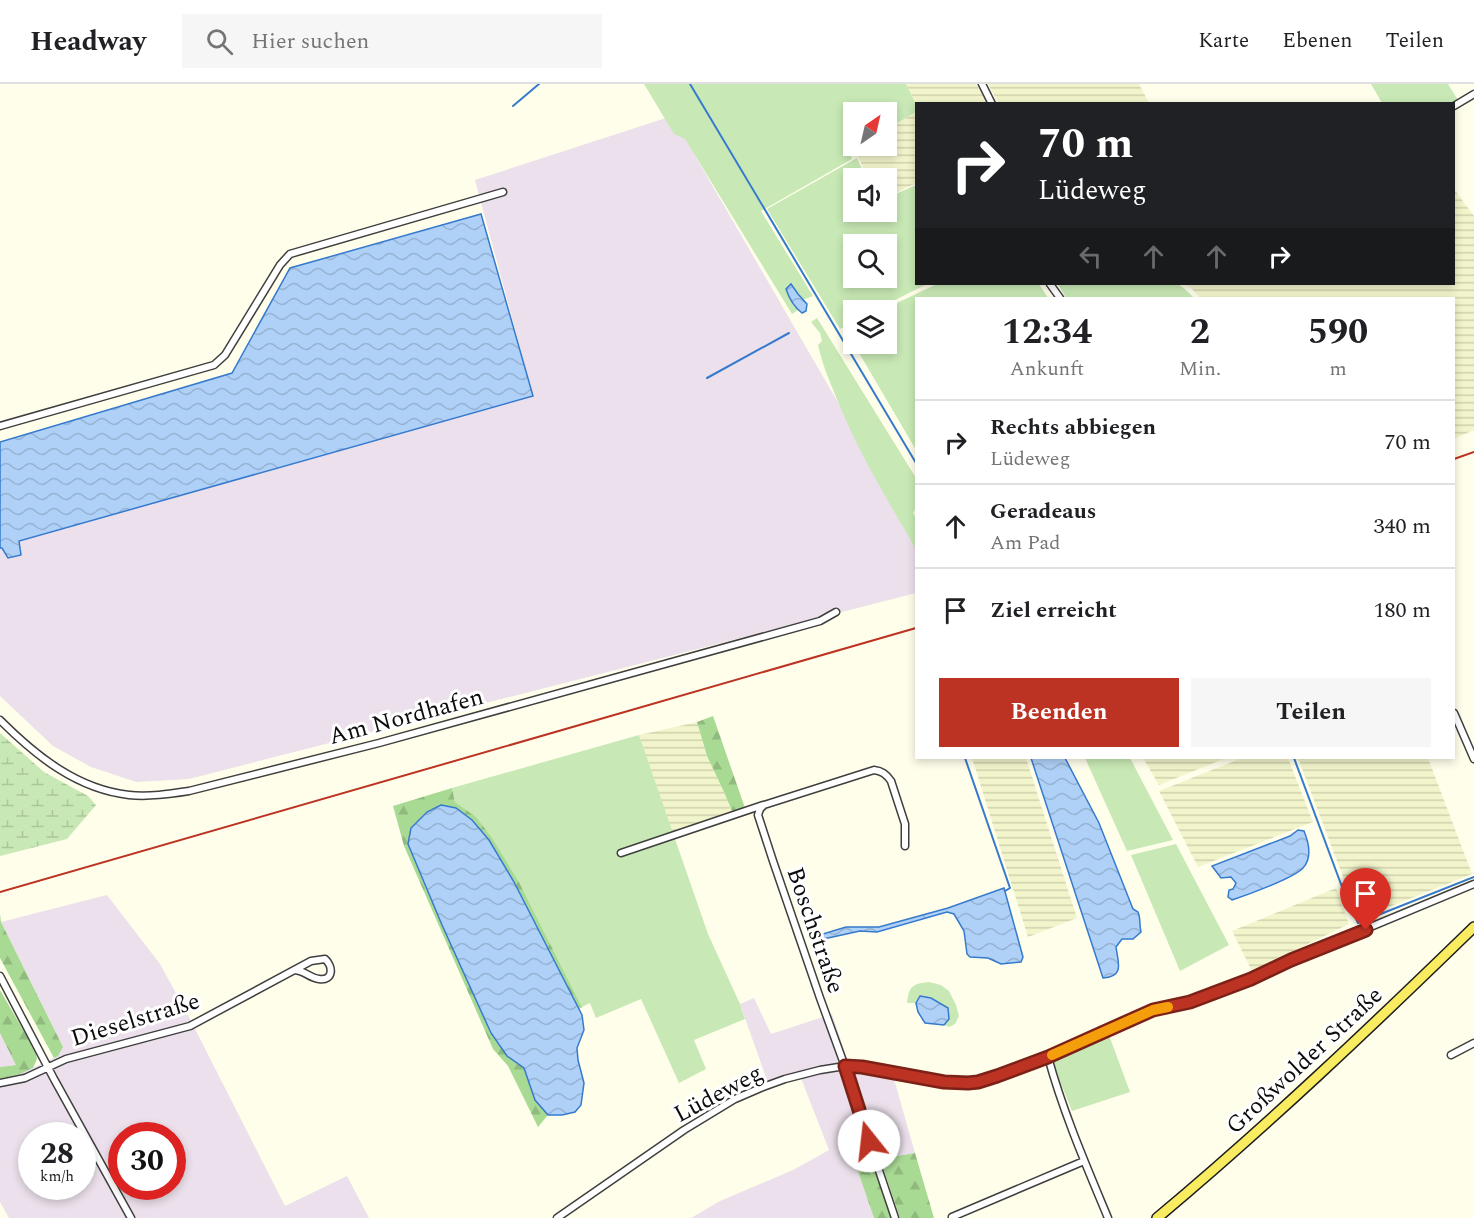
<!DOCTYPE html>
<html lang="de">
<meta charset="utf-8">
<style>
body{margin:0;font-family:Spectral,serif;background:#f6f6f6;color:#202124;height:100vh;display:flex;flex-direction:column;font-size:22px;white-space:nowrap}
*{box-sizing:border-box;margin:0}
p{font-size:20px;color:#757577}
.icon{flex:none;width:33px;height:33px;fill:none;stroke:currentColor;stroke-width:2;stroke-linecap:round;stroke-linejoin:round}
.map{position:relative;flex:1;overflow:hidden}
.panel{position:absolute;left:915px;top:213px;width:540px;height:462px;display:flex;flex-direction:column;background:#fff;border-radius:0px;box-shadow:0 3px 9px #0003}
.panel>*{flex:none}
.guide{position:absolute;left:915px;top:18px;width:540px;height:183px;border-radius:0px;box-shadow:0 3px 9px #0003;background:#202124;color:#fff;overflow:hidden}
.needle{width:39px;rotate:34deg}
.buttons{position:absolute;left:843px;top:18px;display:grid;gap:12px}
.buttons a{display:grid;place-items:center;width:54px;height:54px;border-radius:0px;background:#fff;box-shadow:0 3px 9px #0003;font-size:30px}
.speed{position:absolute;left:18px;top:1038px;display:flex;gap:12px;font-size:30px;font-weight:700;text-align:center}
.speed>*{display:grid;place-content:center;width:78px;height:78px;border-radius:50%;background:#fff;box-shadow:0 3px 9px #0003;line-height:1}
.speed small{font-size:15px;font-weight:400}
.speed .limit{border:9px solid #d22;background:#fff;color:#111}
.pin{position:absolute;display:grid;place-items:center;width:51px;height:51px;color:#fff;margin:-62px -26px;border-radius:50% 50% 50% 0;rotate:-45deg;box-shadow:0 0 6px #0007}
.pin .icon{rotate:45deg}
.me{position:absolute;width:66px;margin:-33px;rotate:344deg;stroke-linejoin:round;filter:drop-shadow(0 0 4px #0008)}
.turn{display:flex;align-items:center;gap:21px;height:126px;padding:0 24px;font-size:27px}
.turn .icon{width:78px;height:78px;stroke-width:2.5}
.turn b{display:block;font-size:42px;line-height:51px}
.lanes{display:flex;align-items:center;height:57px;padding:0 24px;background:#0003;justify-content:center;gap:30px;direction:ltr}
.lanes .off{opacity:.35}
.eta{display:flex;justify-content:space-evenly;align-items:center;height:102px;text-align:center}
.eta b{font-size:36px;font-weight:700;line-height:42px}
.action{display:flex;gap:12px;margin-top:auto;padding:12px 24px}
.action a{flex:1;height:69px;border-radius:0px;background:#bd3323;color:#fff;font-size:24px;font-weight:700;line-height:69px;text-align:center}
.action a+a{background:#f6f6f6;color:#202124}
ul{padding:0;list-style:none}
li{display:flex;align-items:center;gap:18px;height:84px;padding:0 24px;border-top:2px solid #e0e0e0}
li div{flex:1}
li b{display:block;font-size:22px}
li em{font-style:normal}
header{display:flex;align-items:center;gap:36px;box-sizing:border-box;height:84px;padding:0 30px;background:#fff;border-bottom:2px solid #e0e0e0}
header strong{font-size:28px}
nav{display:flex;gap:33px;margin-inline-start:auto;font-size:21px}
.search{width:420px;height:54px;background:#f6f6f6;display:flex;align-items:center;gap:15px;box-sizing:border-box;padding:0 21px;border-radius:0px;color:#757577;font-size:22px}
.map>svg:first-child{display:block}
</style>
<header>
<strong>Headway</strong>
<div class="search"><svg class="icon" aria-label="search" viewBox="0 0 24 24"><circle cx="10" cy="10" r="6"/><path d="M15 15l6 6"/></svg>Hier suchen</div>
<nav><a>Karte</a><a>Ebenen</a><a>Teilen</a></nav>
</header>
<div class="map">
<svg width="1474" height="1134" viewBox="0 0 1474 1134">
<defs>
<pattern id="farmland-rules" width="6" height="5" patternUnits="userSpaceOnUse" patternTransform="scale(1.5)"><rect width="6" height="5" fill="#f2f5cb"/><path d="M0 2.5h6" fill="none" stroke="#ced1ad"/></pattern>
<pattern id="forest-firs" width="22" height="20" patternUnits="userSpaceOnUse" patternTransform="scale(1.5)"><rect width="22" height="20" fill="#a9da94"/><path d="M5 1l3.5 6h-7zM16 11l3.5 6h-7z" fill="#90ba7e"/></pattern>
<pattern id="wetland-marsh" width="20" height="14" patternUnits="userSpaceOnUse" patternTransform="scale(1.5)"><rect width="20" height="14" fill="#c8e9b5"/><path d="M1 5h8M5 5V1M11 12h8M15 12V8" fill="none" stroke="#abc79a"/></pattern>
<pattern id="water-waves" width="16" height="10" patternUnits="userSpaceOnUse" patternTransform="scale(1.5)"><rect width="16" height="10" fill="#afd1f7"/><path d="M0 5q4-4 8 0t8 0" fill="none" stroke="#95b2d3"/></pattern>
</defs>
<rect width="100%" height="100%" fill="#fffeeb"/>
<path fill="#ebe0eb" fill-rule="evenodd" d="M672,32L916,453V509L189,695L136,698L91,683L53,662L0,612V464L2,463L21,471L19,457L533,312L475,96Z
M107,811L160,880L189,933L285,1122L347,1092L369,1134H9L0,1118V995L20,990L58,972L63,963L1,838ZM32,1052H82V1102H32ZM122,1052H172V1102H122Z
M754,914L771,950L832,930L851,986L894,995L915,1069L880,1075L869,1039L845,1046L874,1134H691L720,1117L793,1086L829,1066L799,989L768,999L740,920Z
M0,949L17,981L0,983Z"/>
<path fill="url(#farmland-rules)" d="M906,0H976L987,19L916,20Z
M988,0H1139L1149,19H998Z
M916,28V99L887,113L886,94H868L854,64L859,62H886L887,45Z
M1454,105L1474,132V346L1454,355V214H1200L1193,206L1185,200H1454Z
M697,638L707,672L724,708L732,727L672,748L639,651Z
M972,674H1026L1077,834L1028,853Z
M1143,674H1226L1159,701Z
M1242,674H1288L1313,738L1198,783L1159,707Z
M1298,674H1428L1472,790L1359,835Z
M1336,804L1349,840L1252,887L1232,847Z"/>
<path fill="#c8e9b5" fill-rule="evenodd" d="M644,0H906L916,20V28L887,45L886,28H854V62H859L849,67L852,75L761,127L813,212L803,216L798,210L789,212L798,226L792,230L685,55L674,50Z
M1371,0H1448L1458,16L1453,20L1382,19Z
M857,74L866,94H854V128H886L887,114L916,101V200H927L875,226H854L853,237L840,245L767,125ZM854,160H886V194H854Z
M937,200H1039L1048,214H916V366L845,245L853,241L854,260H886V226H882Z
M1058,200H1178L1186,206L1194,214H1066Z
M817,234L916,394V423L913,429L916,434V465C887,416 858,367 836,313C829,296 822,279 818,261L822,257L820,249L811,238Z
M639,651L708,850L740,920L745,935L694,956L706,985L679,999L641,915L596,934L590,919L582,923L519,798L493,755L476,734L455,718L452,704Z
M1085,674H1130L1173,756L1127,767Z
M1176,760L1229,861L1180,887L1131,771Z
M929,898L941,901L949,907L956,921L959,932L955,940L949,943L944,941L949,935L920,912L916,919H907C909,902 912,900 929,898Z
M1109,951L1130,1008L1072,1027L1052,978L1055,974Z"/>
<path fill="url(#forest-firs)" d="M713,632L745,724L732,727L724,708L707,672L697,638Z
M452,704L455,718L476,733L493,755L519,798L582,923L579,925L514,798L503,781L408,760L442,841L491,949L507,972L524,984L535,1016L548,1031L538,1043L508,982L493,965L404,762L393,722Z
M0,830L1,838L63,963L58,972L54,974L0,874Z
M0,906L36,968L37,975L33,984L20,990L0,995V983L16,981L0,949Z
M861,1041L893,1134H874L844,1046Z
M915,1069L934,1134H900L880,1075Z"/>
<path fill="url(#wetland-marsh)" d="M0,649L44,688L88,712L96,721L67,755L0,772Z"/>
<path fill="url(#water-waves)" stroke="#367ace" stroke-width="1.5" d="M481,130L533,312L19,457L21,471L8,474L2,464H0V358L232,289L290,184Z
M791,200L798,210L807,220L806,227L802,229C794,223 789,214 786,205Z
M1031,674H1065L1099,739L1133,825L1138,828C1141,835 1139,841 1141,848L1133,855H1122L1116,863C1118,878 1125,893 1103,894Z
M441,721L456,724L472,736L489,756L514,798L582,931L584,946L577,964L578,976L584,999L581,1021L575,1028L562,1031H548L535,1016L524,984L507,972L491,949L442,841L408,760L411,744L427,728Z
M1298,746L1304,747C1309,759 1312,774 1303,784C1294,794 1247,811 1232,816L1228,813L1229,806L1233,805L1236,799L1231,793L1221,794L1212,782L1290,752Z
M1004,804L1023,873L1021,878L1001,880L988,874L970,873L967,870L964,847L954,830L947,828L877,848L860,847L814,857L813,853L846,843H879L948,824Z
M920,912L931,914L948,924L949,935L944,941L925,939L918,928L916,919Z"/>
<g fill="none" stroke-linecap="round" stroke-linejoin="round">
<path stroke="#367ace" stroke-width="2" d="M690,0L916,379
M513,22L539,0
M707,294L789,249
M965,674L1010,804L1005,807
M1294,674L1348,819L1358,839L1474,793"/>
<defs>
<path id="street" d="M982,0L992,20
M1454,22L1474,10
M1050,200L1060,214
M0,342L214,281L225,271L280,181L290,170L503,108
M1454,629L1474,675
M0,636C36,672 77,705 129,711C149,713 169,710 189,707L379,659L820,537L836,528
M621,769L763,721
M0,892L54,995L131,1134
M1451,971L1474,959
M1048,973C1063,1028 1086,1081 1108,1134
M0,999L25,994L66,975L190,942L311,877L325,875C333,882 334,897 319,895C310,894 305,887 295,886
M952,1133L1084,1077
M557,1134L684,1046L735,1015L763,1003L785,995L820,986L845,982L862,983L943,998L955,999L978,997L1048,973L1153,926L1190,918L1251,895L1291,876L1474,800
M895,1134L869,1057L855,1010L820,914L773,777L758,731L760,725L764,721L874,686C882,687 886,690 891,697L905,740V762"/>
<path id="primary" d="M1157,1134C1267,1042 1371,943 1474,843"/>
</defs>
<use href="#street" stroke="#3f3f3f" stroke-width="9"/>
<use href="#primary" stroke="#1d1d1d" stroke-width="12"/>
<use href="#street" stroke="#fff" stroke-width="6"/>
<use href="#primary" stroke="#faec60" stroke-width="9"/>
<path stroke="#bd3323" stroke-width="2" d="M1454,375L1474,368
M0,808L916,544"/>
</g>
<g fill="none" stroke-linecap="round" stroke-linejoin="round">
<defs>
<path id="route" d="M869,1057L845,982L862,983L944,998L968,999L978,998L997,992L1048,973L1153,926L1190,918L1251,895L1291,876L1366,846"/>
</defs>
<use href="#route" stroke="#7b2117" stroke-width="15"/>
<use href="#route" stroke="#bd3323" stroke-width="10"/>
<path stroke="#f59e0b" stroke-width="10" d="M1052,971L1153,926L1168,923"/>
</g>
<g text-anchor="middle" stroke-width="6" stroke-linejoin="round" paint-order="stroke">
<g font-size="24" fill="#0c0c0c" stroke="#fff">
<text transform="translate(406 632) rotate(-15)" y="8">Am Nordhafen</text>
<text transform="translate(816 846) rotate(71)" y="8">Boschstraße</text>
<text transform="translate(135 935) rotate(-17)" y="8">Dieselstraße</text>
<text transform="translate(1304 976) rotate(-43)" y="8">Großwolder Straße</text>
<text transform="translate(718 1009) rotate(-28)" y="8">Lüdeweg</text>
</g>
</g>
</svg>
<div class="buttons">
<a><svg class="needle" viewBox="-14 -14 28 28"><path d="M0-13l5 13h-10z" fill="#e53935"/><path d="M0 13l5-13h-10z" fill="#757577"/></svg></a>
<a><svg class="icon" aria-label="sound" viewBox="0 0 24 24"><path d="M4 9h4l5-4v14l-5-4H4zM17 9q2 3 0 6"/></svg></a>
<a><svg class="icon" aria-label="search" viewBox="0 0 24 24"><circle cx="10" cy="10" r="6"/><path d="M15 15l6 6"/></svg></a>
<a><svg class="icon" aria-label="layers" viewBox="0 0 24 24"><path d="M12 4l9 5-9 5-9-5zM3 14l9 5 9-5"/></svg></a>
</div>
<div class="speed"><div>28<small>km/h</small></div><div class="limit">30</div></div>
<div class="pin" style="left:1366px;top:846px;background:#d93025"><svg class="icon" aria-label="arrive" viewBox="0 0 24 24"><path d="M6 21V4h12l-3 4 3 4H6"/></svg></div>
<svg class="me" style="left:869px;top:1057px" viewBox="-20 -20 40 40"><circle r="19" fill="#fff"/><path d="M0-13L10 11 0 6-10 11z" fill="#bd3323"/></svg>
<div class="guide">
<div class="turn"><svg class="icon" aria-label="right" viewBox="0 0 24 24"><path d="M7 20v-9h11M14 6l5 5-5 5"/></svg><div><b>70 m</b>Lüdeweg</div></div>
<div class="lanes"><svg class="icon off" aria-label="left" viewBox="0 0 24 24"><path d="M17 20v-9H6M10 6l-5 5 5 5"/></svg><svg class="icon off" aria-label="ahead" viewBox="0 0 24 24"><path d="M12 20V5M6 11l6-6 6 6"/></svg><svg class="icon off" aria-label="ahead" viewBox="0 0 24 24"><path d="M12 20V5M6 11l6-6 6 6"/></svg><svg class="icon" aria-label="right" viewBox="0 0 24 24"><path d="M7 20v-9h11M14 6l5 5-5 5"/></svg></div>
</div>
<section class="panel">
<div class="eta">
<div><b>12:34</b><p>Ankunft</p></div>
<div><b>2</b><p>Min.</p></div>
<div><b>590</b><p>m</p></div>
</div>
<ul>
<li><svg class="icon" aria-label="right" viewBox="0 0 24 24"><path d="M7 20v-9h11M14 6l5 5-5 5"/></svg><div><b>Rechts abbiegen</b><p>Lüdeweg</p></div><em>70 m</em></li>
<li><svg class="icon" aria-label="ahead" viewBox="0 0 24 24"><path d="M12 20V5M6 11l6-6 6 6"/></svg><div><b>Geradeaus</b><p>Am Pad</p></div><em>340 m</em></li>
<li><svg class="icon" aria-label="arrive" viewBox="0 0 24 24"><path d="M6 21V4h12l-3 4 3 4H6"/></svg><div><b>Ziel erreicht</b></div><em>180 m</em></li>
</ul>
<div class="action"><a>Beenden</a><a>Teilen</a></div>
</section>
</div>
